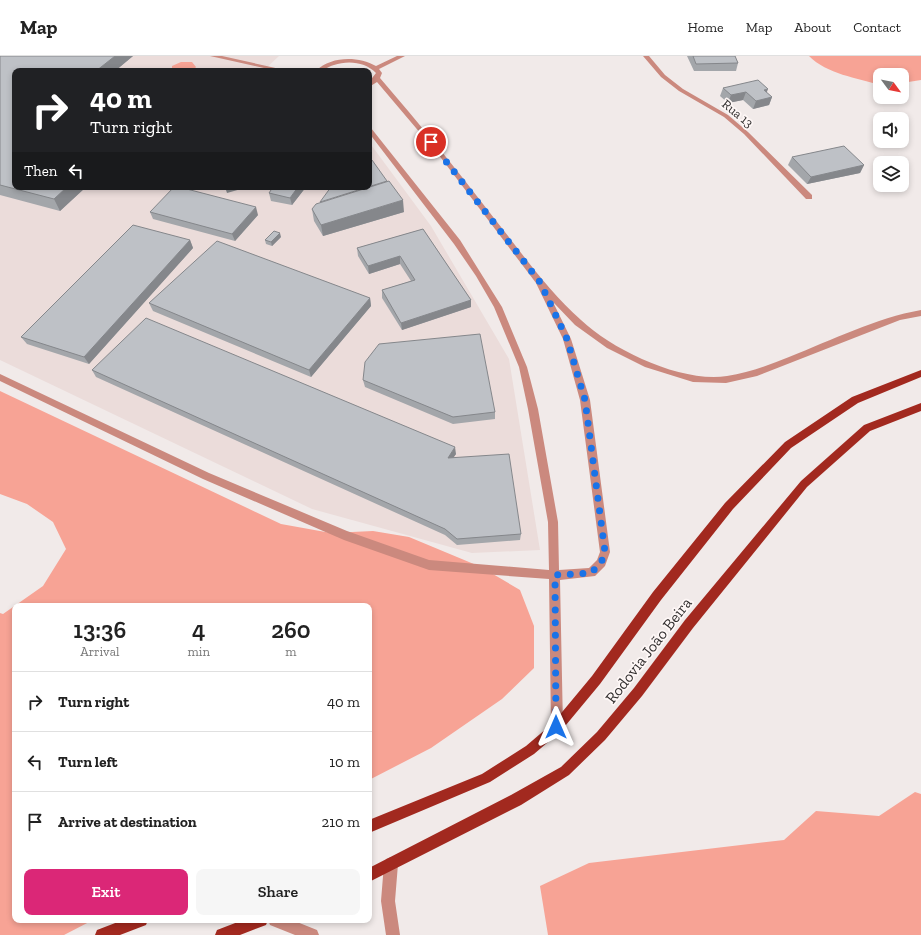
<!DOCTYPE html>
<meta charset="utf-8">
<style>
body{margin:0;font-family:"Zilla Slab",serif;background:#f6f6f6;color:#222;height:100vh;display:flex;flex-direction:column;font-size:15px;white-space:nowrap}
*{box-sizing:border-box;margin:0}
p{font-size:13px;color:#767676}
.icon{flex:none;width:22px;height:22px;fill:none;stroke:currentColor;stroke-width:2;stroke-linecap:round;stroke-linejoin:round}
.map{position:relative;flex:1;overflow:hidden}
.details{position:absolute;left:12px;top:547px;width:360px;height:320px;display:flex;flex-direction:column;background:#fff;border-radius:8px;box-shadow:0 2px 6px #0003}
.details>*{flex:none}
.guide{position:absolute;left:12px;top:12px;width:360px;height:122px;border-radius:8px;box-shadow:0 2px 6px #0003;background:#202124;color:#fff;overflow:hidden}
.needle{width:26px;rotate:122deg}
.tools{position:absolute;left:873px;top:12px;display:grid;gap:8px}
.tools a{display:grid;place-items:center;width:36px;height:36px;border-radius:8px;background:#fff;box-shadow:0 2px 6px #0003;font-size:20px}
.pin{position:absolute;display:grid;place-items:center;width:34px;height:34px;color:#fff;margin:-17px;border:2px solid #fff;border-radius:50%;box-shadow:0 1px 4px #0007}
.me{position:absolute;width:44px;margin:-22px;rotate:0deg;stroke-linejoin:round;filter:drop-shadow(0 0 3px #0008)}
.turn{display:flex;align-items:center;gap:14px;height:84px;padding:0 12px;font-size:18px}
.turn .icon{width:52px;height:52px;stroke-width:2.5}
.turn b{display:block;font-size:28px;line-height:34px}
.then{display:flex;align-items:center;height:38px;padding:0 12px;background:#0003;gap:8px;font-size:15px}
.eta{display:flex;justify-content:space-evenly;align-items:center;height:68px;text-align:center}
.eta b{font-size:24px;font-weight:600;line-height:28px}
.cta{display:flex;gap:8px;margin-top:auto;padding:8px 12px}
.cta a{flex:1;height:46px;border-radius:8px;background:#db2777;color:#fff;font-size:16px;font-weight:600;line-height:46px;text-align:center}
.cta a+a{background:#f6f6f6;color:#222}
ul{padding:0;list-style:none}
li{display:flex;align-items:center;gap:12px;height:60px;padding:0 12px;border-top:1px solid #e0e0e0}
li div{flex:1}
li b{display:block;font-size:15px}
li em{font-style:normal}
header{display:flex;align-items:center;gap:24px;box-sizing:border-box;height:56px;padding:0 20px;background:#fff;border-bottom:1px solid #e0e0e0}
header strong{font-size:19px}
nav{display:flex;gap:22px;margin-inline-start:auto;font-size:14px}
.map>svg:first-child{display:block}
</style>
<header>
<strong>Map</strong>
<nav><a>Home</a><a>Map</a><a>About</a><a>Contact</a></nav>
</header>
<div class="map">
<svg width="921" height="879" viewBox="0 0 921 879">
<rect width="100%" height="100%" fill="#f1eae9"/>
<path fill="#ebdcda" d="M0,0H279L263,15H15V131H369V86L431,170L509,303L540,494L472,497L312,453L0,304Z"/>
<path fill="#f7a395" d="M809,0H921V24L902,27V19H880V29C857,22 827,18 809,0Z
M181,6H192L196,11L193,15H172V10Z
M0,335L281,468L331,477L373,475L409,481L481,511L520,534L534,570V612L502,643L431,692L369,724V550H15V864H93L64,879H0V557L3,558L43,530L66,493L53,466L27,448L0,438Z
M915,736L921,738V879H548L540,830L589,807L784,784L816,755L879,760Z"/>
<g fill="none" stroke-linecap="round" stroke-linejoin="round">
<path fill="#cb897e" fill-rule="evenodd" d="M210,0H222L289,15H277Z
M397,0H405L379,13L382,17L380,22C418,66 455,111 490,157C519,193 546,233 581,264C614,295 682,327 727,320C749,317 769,309 789,301C832,284 876,262 921,254V260L900,264L757,320L726,327L693,326L645,311L607,292L575,269L553,246L571,283L590,344L610,496L605,510L595,520L560,524L563,671L561,675L557,677L553,675L551,671L549,523L429,514L344,484L203,423L0,325V318L209,417L347,475L429,504L549,514L548,466L528,353L519,311L494,251L476,220L454,188L369,77V71L371,72L460,184L502,251L527,311L538,353L558,466L559,514L589,512L597,504L600,496L580,344L563,283L536,227L438,98L377,26L369,31V26L376,17C366,6 348,4 334,9C327,11 324,15 316,15C331,0 358,0 376,10Z
M643,0H649L665,19L683,33L728,59L748,76L812,139V143H806L744,78L724,61L679,35L661,21Z
M391,801L396,803L398,808L395,845L400,879H386L381,845L384,808L386,803Z
M268,864H292L317,874L319,879H295L270,869Z"/>
<path fill="#a2291f" fill-rule="evenodd" d="M921,314V321L858,347L791,392L733,453L661,544L600,628L561,675L534,698L490,726L369,777V764L482,718L526,690L553,667L592,620L653,536L725,447L785,386L852,341Z
M921,347V355L870,375L807,431L693,572L642,640L605,684L569,719L521,749L369,826V812L511,739L561,711L597,676L634,632L685,564L801,425L864,369Z
M123,864H148L146,869L120,879H95L97,874Z
M243,864H268L266,869L240,879H215L217,874Z"/>
</g>
<path fill="#a3a6aa" d="M0,0H133L115,15H15L86,131L60,155L0,139Z
M687,0H735L738,7L736,15H694Z
M723,32L767,37L772,41L769,49L753,53L743,44L728,47L720,40Z
M792,101L864,109L860,117L807,128L788,109Z
M306,131L292,149L271,145L269,137Z
M312,153L404,156L323,180L314,165Z
M150,156L258,159L235,185L153,163Z
M423,173L471,244V251L402,274L382,242V234L411,225L400,208L369,218L358,200L357,192Z
M281,181L272,190L266,188L265,184Z
M190,184L193,192L89,308L27,288L21,281Z
M370,242L371,250L311,321L153,255L149,247Z
M92,314L456,398L453,402L521,478L520,484L457,489L445,479L96,321Z
M363,324L495,356V363L453,368L365,331Z"/>
<path fill="#85878b" d="M115,0H133L115,15H96Z
M768,33L765,41L764,34Z
M746,36L743,44L728,47L731,39Z
M772,41L769,49L753,53L756,45Z
M864,109L860,117L807,128L811,121Z
M67,131H86L60,155L54,143Z
M205,131H213L206,133Z
M225,131H248L227,137Z
M298,131H306L292,149L290,142Z
M403,144L404,156L323,180L321,169Z
M256,151L258,159L235,185L232,178Z
M280,177L281,181L272,190L271,186Z
M190,184L193,192L89,308L84,301Z
M400,200V208L369,218L368,210Z
M370,242L371,250L311,321L309,314Z
M471,244V251L402,274L401,267Z
M455,391L456,398L448,409V402Z"/>
<path fill="#bec1c6" stroke="#85878b" d="M0,0H115L96,15H15V131H67L54,143L0,129Z
M693,0H735L738,7L696,8Z
M758,24L768,33L764,34L772,41L756,45L746,36L731,39L723,32Z
M844,90L864,109L811,121L792,101Z
M369,104H372L387,125L320,146L331,131H369Z
M389,125L403,144L321,169L312,153L316,148Z
M174,131H179L256,151L232,178L150,156Z
M273,131H298L290,142L269,137Z
M133,169L190,184L84,301L21,281Z
M423,173L471,244L401,267L382,234L415,224L400,200L368,210L357,192Z
M274,175L280,177L271,186L265,184Z
M217,185L370,242L309,314L149,247Z
M146,262L455,391L448,402L509,398L521,478L457,483L445,473L92,314Z
M480,278L495,356L453,361L363,324L365,306L379,288Z"/>
<g fill="none" stroke-linecap="round" stroke-linejoin="round">
<path stroke="#1a73e8" stroke-width="7" stroke-dasharray="0 12.6" d="M431,86L540,226L567,283L585,344L605,496L601,507L591,517L555,519L556,671"/>
</g>
<g text-anchor="middle" stroke-width="3.5" stroke-linejoin="round" paint-order="stroke">
<g font-size="13" fill="#322f2f" stroke="#fef7f6">
<text transform="translate(738 57) rotate(39)" y="5">Rua 13</text>
</g>
<g font-size="16" fill="#322f2f" stroke="#fef7f6">
<text transform="translate(648 594) rotate(-52)" y="6">Rodovia João Beira</text>
</g>
</g>
</svg>
<div class="tools">
<a><svg class="needle" viewBox="-14 -14 28 28"><path d="M0-13l5 13h-10z" fill="#e53935"/><path d="M0 13l5-13h-10z" fill="#767676"/></svg></a>
<a><svg class="icon" aria-label="sound" viewBox="0 0 24 24"><path d="M4 9h4l5-4v14l-5-4H4zM17 9q2 3 0 6"/></svg></a>
<a><svg class="icon" aria-label="layers" viewBox="0 0 24 24"><path d="M12 4l9 5-9 5-9-5zM3 14l9 5 9-5"/></svg></a>
</div>
<div class="pin" style="left:431px;top:86px;background:#d93025"><svg class="icon" aria-label="arrive" viewBox="0 0 24 24"><path d="M6 21V4h12l-3 4 3 4H6"/></svg></div>
<svg class="me" style="left:556px;top:671px" viewBox="-20 -20 40 40"><path d="M0-17L14 15 0 8-14 15z" fill="#1a73e8" stroke="#fff" stroke-width="4"/></svg>
<div class="guide">
<div class="turn"><svg class="icon" aria-label="right" viewBox="0 0 24 24"><path d="M7 20v-9h11M14 6l5 5-5 5"/></svg><div><b>40 m</b>Turn right</div></div>
<div class="then">Then<svg class="icon" aria-label="left" viewBox="0 0 24 24"><path d="M17 20v-9H6M10 6l-5 5 5 5"/></svg></div>
</div>
<section class="details">
<div class="eta">
<div><b>13:36</b><p>Arrival</p></div>
<div><b>4</b><p>min</p></div>
<div><b>260</b><p>m</p></div>
</div>
<ul>
<li><svg class="icon" aria-label="right" viewBox="0 0 24 24"><path d="M7 20v-9h11M14 6l5 5-5 5"/></svg><div><b>Turn right</b></div><em>40 m</em></li>
<li><svg class="icon" aria-label="left" viewBox="0 0 24 24"><path d="M17 20v-9H6M10 6l-5 5 5 5"/></svg><div><b>Turn left</b></div><em>10 m</em></li>
<li><svg class="icon" aria-label="arrive" viewBox="0 0 24 24"><path d="M6 21V4h12l-3 4 3 4H6"/></svg><div><b>Arrive at destination</b></div><em>210 m</em></li>
</ul>
<div class="cta"><a>Exit</a><a>Share</a></div>
</section>
</div>
